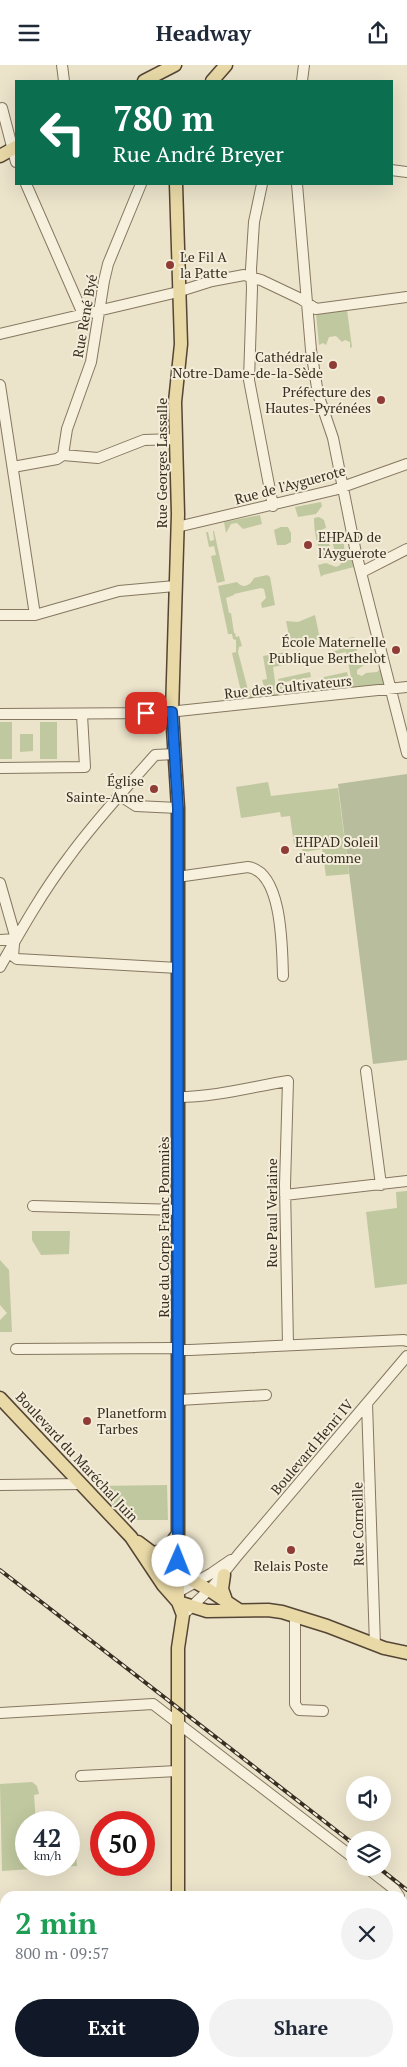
<!DOCTYPE html>
<meta charset="utf-8">
<style>
body{margin:0;font-family:"PT Serif",serif;background:#f2f2f3;color:#1f2937;height:100vh;display:flex;flex-direction:column;font-size:19px;white-space:nowrap}
*{box-sizing:border-box;margin:0}
p{font-size:16px;color:#747a83}
.icon{flex:none;width:28px;height:28px;fill:none;stroke:currentColor;stroke-width:2;stroke-linecap:round;stroke-linejoin:round}
.map{position:relative;flex:1;overflow:hidden}
.drawer{position:absolute;left:0px;top:1826px;width:408px;height:176px;display:flex;flex-direction:column;background:#fff;border-radius:15px 15px 0 0;box-shadow:0 5px 20px #0002}
.drawer>*{flex:none}
.hud{position:absolute;left:15px;top:15px;width:378px;height:105px;border-radius:0px;box-shadow:0 5px 20px #0002;background:#0b6e4f;color:#fff;overflow:hidden}
.controls{position:absolute;left:346px;top:1711px;display:grid;gap:10px}
.controls a{display:grid;place-items:center;width:45px;height:45px;border-radius:50%;background:#fff;box-shadow:0 5px 20px #0002;font-size:25px}
.speed{position:absolute;left:15px;top:1746px;display:flex;gap:10px;font-size:25px;font-weight:700;text-align:center}
.speed>*{display:grid;place-content:center;width:65px;height:65px;border-radius:50%;background:#fff;box-shadow:0 5px 20px #0002;line-height:1}
.speed small{font-size:12px;font-weight:400}
.speed .limit{border:8px solid #d22;background:#fff;color:#111}
.pin{position:absolute;display:grid;place-items:center;width:42px;height:42px;color:#fff;margin:-21px;border-radius:10px;box-shadow:0 2px 8px #0006}
.me{position:absolute;width:55px;margin:-28px;rotate:1deg;stroke-linejoin:round;filter:drop-shadow(0 0 4px #0008)}
.turn{display:flex;align-items:center;gap:18px;height:105px;padding:0 15px;font-size:22px}
.turn .icon{width:65px;height:65px;stroke-width:2.5}
.turn b{display:block;font-size:35px;line-height:42px}
.round{display:grid;place-items:center;flex:none;width:52px;height:52px;border-radius:26px;background:#f2f2f3}
.overview{display:flex;align-items:center;justify-content:space-between;height:85px;padding:0 15px}
h1{font-size:30px;font-weight:700;line-height:38px;color:#1e9e55}
.primary-button{display:flex;gap:10px;margin-top:auto;padding:10px 15px}
.primary-button a{flex:1;height:58px;border-radius:30px;background:#111827;color:#fff;font-size:20px;font-weight:700;line-height:58px;text-align:center}
.primary-button a+a{background:#f2f2f3;color:#1f2937}
header{display:flex;justify-content:space-between;align-items:center;height:65px;padding:0 15px;background:#fff;font-size:22px;font-weight:700}
.map>svg:first-child{display:block}
</style>
<header><svg class="icon" aria-label="menu" viewBox="0 0 24 24"><path d="M4 6h16M4 12h16M4 18h16"/></svg>Headway<svg class="icon" aria-label="share" viewBox="0 0 24 24"><path d="M12 15V3M7 8l5-5 5 5M5 13v7h14v-7"/></svg></header>
<div class="map">
<svg width="407" height="2002" viewBox="0 0 407 2002">
<rect width="100%" height="100%" fill="#ebe3ca"/>
<path fill="#c0c89f" d="M347,245L352,282L350,283V277L345,275L342,277L336,271L329,272L326,280L323,278L319,280L316,249Z
M321,437L322,441L316,449L298,452L295,442Z
M260,450L262,459L243,464L237,458L231,459L226,468L224,457Z
M319,452L324,455L326,463L321,465L324,478L329,477L331,488L328,493L324,494C317,481 314,468 314,453Z
M281,462H288L291,468V477L285,480H277L274,465Z
M213,466H214L225,516L217,518L211,491L216,490L214,481L209,482L206,467H208L210,476L214,475Z
M343,471L345,490H340L335,487L332,476L336,475V472Z
M351,492L354,502L323,510L321,512L318,500L326,498L336,502L340,500L343,494Z
M267,510L270,512L275,540L262,543L261,538L266,533L264,524L261,523L234,529V530L226,533L229,548H231L234,568H235L236,572L239,571L242,581L239,582L238,587L248,625L255,623H261L264,621L262,615L267,614L263,591L286,587L288,599L273,602L276,624L274,625L275,629L281,628L280,625L304,621L314,625L326,617L351,612L346,587L330,590V587L339,585L337,575L354,572L360,600H364L357,605V609L362,611L366,608L377,607L380,604L384,617L382,621L243,635L232,588L236,587V575L233,574L232,569H228L218,521L237,517C243,524 250,521 254,513Z
M315,550L320,574L314,575L309,580V574L305,572L302,576L305,581L298,579L291,580L286,556L298,557Z
M310,607L311,612L279,618L278,614Z
M347,607L348,611L325,615L318,622L310,623L304,620L280,624V621L303,616L314,620L324,612Z
M0,657H12V694H0Z
M40,657H57V694H40Z
M20,669H33V686L20,687Z
M268,717L271,731L338,723L349,809L326,811L322,784L304,787L298,780L294,779L290,751L281,752L280,747L241,753L236,722Z
M407,1126V1219L375,1223L366,1147L397,1143L396,1127Z
M32,1166H70L69,1189L41,1190L32,1175Z
M0,1195L9,1205L12,1267H0V1255L7,1248L0,1240Z
M167,1420L168,1455H126L95,1421Z
M32,1717L37,1721L39,1729L34,1730L36,1757L26,1758V1800H69V1776H75L77,1801L2,1806L0,1719Z"/>
<path fill="#b8be9d" d="M407,709V995L373,999L338,719Z"/>
<g fill="none" stroke-linecap="round" stroke-linejoin="round">
<defs>
<path id="minor" d="M62,0L64,16
M302,16L304,0
M2,43L16,97
M391,105L407,107
M26,119L83,249
M262,119L254,157L251,204L252,223L249,315L273,441
M297,119L311,285L318,329L333,373L356,488L407,688
M0,269L174,228L212,216L244,210L261,215L301,234L316,244L407,232
M0,320L35,550
M63,390L67,364L91,297L104,216L108,199L141,119
M13,402L57,394L63,390L98,393L144,375L177,374
M177,462L334,425L407,399
M362,507L407,484
M0,550H35L119,526L175,521
M0,649L159,648L407,622
M0,703L85,702L82,650
M119,730L136,741L178,743
M177,812L248,802C283,807 282,885 283,911
M0,818L16,874
M0,875L16,874
M14,879L13,891L17,894L178,903
M0,902C21,865 43,826 69,792C95,756 126,723 155,690L175,689
M366,1006L381,1120
M178,1032C215,1032 251,1022 288,1016L285,1120L288,1280
M285,1130L407,1116
M33,1141L179,1145
M16,1284L172,1283L179,1285H190L404,1275L407,1276
M179,1335L266,1330
M367,1338L375,1580
M0,1420L81,1419
M178,1527L212,1508L231,1495
M187,1546L214,1520L238,1490L407,1291
M295,1551V1639L299,1645L323,1646
M0,1648L153,1639L355,1794
M81,1711L177,1706
M366,1802L394,1824L399,1831
M402,1893H407
M0,1894L5,1893
M402,1960H407
M197,1998V2002
M274,2002V1998"/>
<path id="major" d="M144,16L175,0
M212,16L226,0
M0,91L16,82
M176,119L181,279L175,337L178,449L172,647L178,743V1537L183,1550L178,1583V1831
M0,1333L131,1472L163,1520L178,1537L207,1546L268,1545L282,1547L327,1561L384,1583L407,1588
M138,1477L178,1507L209,1525L239,1545
M153,1488L166,1485L178,1469
M224,1510L222,1524L227,1538
M179,1998V2002"/>
</defs>
<use href="#minor" stroke="#867760" stroke-width="12"/>
<use href="#major" stroke="#544534" stroke-width="15"/>
<use href="#minor" stroke="#f6f0dd" stroke-width="10"/>
<use href="#major" stroke="#e9d9a7" stroke-width="12"/>
<defs>
<path id="rail" d="M0,1505L355,1780
M378,1802L407,1825"/>
</defs>
<use href="#rail" stroke="#382e22" stroke-width="4"/>
<use href="#rail" stroke="#f3edd9" stroke-width="2" stroke-dasharray="5.5" stroke-linecap="butt"/>
</g>
<g fill="none" stroke-linecap="round" stroke-linejoin="round">
<defs>
<path id="route" d="M146,648L172,647L178,743V1496"/>
</defs>
<use href="#route" stroke="#114b97" stroke-width="12"/>
<use href="#route" stroke="#1a73e8" stroke-width="9"/>
</g>
<g fill="#8f3c36" stroke="#f3edd9" stroke-width="2">
<circle cx="170" cy="200" r="5"/>
<circle cx="333" cy="300" r="5"/>
<circle cx="381" cy="335" r="5"/>
<circle cx="308" cy="480" r="5"/>
<circle cx="396" cy="585" r="5"/>
<circle cx="154" cy="724" r="5"/>
<circle cx="285" cy="785" r="5"/>
<circle cx="87" cy="1356" r="5"/>
<circle cx="291" cy="1485" r="5"/>
</g>
<g text-anchor="middle" stroke-width="4" stroke-linejoin="round" paint-order="stroke">
<g font-size="14" fill="#382e22" stroke="#f3edd9" text-anchor="start">
<text x="180" y="197">Le Fil A<tspan x="180" dy="16">la Patte</tspan></text>
<text x="323" y="297" text-anchor="end">Cathédrale<tspan x="323" dy="16">Notre-Dame-de-la-Sède</tspan></text>
<text x="371" y="332" text-anchor="end">Préfecture des<tspan x="371" dy="16">Hautes-Pyrénées</tspan></text>
<text x="318" y="477">EHPAD de<tspan x="318" dy="16">l'Ayguerote</tspan></text>
<text x="386" y="582" text-anchor="end">École Maternelle<tspan x="386" dy="16">Publique Berthelot</tspan></text>
<text x="144" y="721" text-anchor="end">Église<tspan x="144" dy="16">Sainte-Anne</tspan></text>
<text x="295" y="782">EHPAD Soleil<tspan x="295" dy="16">d'automne</tspan></text>
<text x="97" y="1353">Planetform<tspan x="97" dy="16">Tarbes</tspan></text>
<text x="291" y="1506" text-anchor="middle">Relais Poste</text>
</g>
<g font-size="14" fill="#382e22" stroke="#f3edd9">
<text transform="translate(85 251) rotate(-80)" y="5">Rue René Byé</text>
<text transform="translate(162 398) rotate(-90)" y="5">Rue Georges Lassalle</text>
<text transform="translate(290 420) rotate(-15)" y="5">Rue de l'Ayguerote</text>
<text transform="translate(288 622) rotate(-6)" y="5">Rue des Cultivateurs</text>
<text transform="translate(272 1148) rotate(-90)" y="5">Rue Paul Verlaine</text>
<text transform="translate(164 1162) rotate(-90)" y="5">Rue du Corps Franc Pommiès</text>
<text transform="translate(312 1382) rotate(-50)" y="5">Boulevard Henri IV</text>
<text transform="translate(77 1392) rotate(47)" y="5">Boulevard du Maréchal Juin</text>
<text transform="translate(358 1459) rotate(-91)" y="5">Rue Corneille</text>
</g>
</g>
</svg>
<div class="controls">
<a><svg class="icon" aria-label="sound" viewBox="0 0 24 24"><path d="M4 9h4l5-4v14l-5-4H4zM17 9q2 3 0 6"/></svg></a>
<a><svg class="icon" aria-label="layers" viewBox="0 0 24 24"><path d="M12 4l9 5-9 5-9-5zM3 14l9 5 9-5"/></svg></a>
</div>
<div class="speed"><div>42<small>km/h</small></div><div class="limit">50</div></div>
<div class="pin" style="left:146px;top:648px;background:#d93025"><svg class="icon" aria-label="arrive" viewBox="0 0 24 24"><path d="M6 21V4h12l-3 4 3 4H6"/></svg></div>
<svg class="me" style="left:178px;top:1496px" viewBox="-20 -20 40 40"><circle r="19" fill="#fff"/><path d="M0-13L10 11 0 6-10 11z" fill="#1a73e8"/></svg>
<div class="hud">
<div class="turn"><svg class="icon" aria-label="left" viewBox="0 0 24 24"><path d="M17 20v-9H6M10 6l-5 5 5 5"/></svg><div><b>780 m</b>Rue André Breyer</div></div>
</div>
<section class="drawer">
<div class="overview"><div><h1>2 min</h1><p>800 m · 09:57</p></div><a class="round"><svg class="icon" aria-label="close" viewBox="0 0 24 24"><path d="M6 6l12 12M18 6L6 18"/></svg></a></div>
<div class="primary-button"><a>Exit</a><a>Share</a></div>
</section>
</div>
